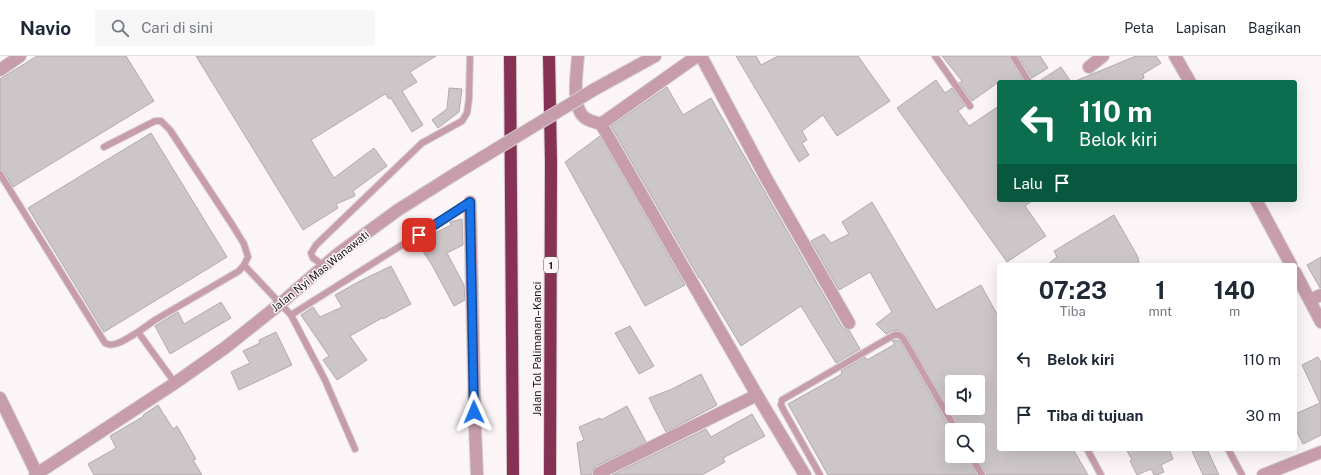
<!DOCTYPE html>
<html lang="id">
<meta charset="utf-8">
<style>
body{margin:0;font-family:"Public Sans",sans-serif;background:#f6f6f7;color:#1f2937;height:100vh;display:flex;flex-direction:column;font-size:15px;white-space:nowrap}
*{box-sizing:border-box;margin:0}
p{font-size:13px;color:#747a83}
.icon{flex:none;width:22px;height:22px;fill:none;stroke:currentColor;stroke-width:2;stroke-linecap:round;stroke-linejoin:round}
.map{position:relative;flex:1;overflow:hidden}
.drawer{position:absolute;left:997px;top:207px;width:300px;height:188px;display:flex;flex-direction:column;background:#fff;border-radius:4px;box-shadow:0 4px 16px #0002}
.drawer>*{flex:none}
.banner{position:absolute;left:997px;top:24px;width:300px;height:122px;border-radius:4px;box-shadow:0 4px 16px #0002;background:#0b6e4f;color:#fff;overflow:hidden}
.tools{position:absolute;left:945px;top:319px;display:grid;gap:8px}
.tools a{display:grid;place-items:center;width:40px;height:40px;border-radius:4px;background:#fff;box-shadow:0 4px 16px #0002;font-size:20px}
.pin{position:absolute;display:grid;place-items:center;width:34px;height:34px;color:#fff;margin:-17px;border-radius:8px;box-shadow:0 2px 6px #0006}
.me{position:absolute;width:44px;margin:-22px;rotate:359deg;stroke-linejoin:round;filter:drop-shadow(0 0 3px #0008)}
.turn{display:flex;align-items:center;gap:14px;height:84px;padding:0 16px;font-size:18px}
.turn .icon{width:52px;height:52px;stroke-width:2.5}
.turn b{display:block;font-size:28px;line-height:34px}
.then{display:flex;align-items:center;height:38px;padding:0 16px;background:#0003;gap:8px;font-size:15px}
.eta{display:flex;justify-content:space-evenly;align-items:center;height:68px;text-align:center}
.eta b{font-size:24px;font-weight:700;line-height:28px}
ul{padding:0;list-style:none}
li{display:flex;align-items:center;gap:12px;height:56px;padding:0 16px}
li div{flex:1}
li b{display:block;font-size:15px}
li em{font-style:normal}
header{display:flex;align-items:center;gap:24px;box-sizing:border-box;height:56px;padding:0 20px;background:#fff;border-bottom:1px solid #e0e1e3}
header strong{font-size:19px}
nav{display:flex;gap:22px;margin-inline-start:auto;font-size:14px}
.search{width:280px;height:36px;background:#f6f6f7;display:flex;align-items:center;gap:10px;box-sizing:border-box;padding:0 14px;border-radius:4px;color:#747a83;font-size:15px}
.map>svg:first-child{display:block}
</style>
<header>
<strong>Navio</strong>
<div class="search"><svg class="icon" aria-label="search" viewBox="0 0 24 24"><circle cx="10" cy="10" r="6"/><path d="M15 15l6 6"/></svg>Cari di sini</div>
<nav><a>Peta</a><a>Lapisan</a><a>Bagikan</a></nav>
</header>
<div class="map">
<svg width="1321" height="419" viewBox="0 0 1321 419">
<rect width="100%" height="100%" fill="#fcf5f7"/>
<path fill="#ccc6c8" stroke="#b1abad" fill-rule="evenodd" d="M37,0H126L154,45L13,131L4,116L0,114V23Z
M196,0H436L410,16L417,26L402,35L423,69L412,76L391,42L389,43L385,38L311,84L334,122L374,92L387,110L353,135L355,140L336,148L338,152L303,174Z
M736,0H756L761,9L778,0H858L890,45L837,80L823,59L802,75L807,84L802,87L809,99L799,106Z
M942,0H1009L1024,26H999L972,45L959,27L962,25Z
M1018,0H1040L1048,12L1032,22Z
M1136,0H1156L1161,7L1143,18L1144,22L1137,26H1073Z
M1061,11L1071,26H1038Z
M936,24L945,37L952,32L965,50L958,55L969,70L999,50V144H1033L1025,150L1046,180L1007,206L897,52Z
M667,31L683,59L711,42L842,271L846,274H849L860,293L836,307L801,250L741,290L700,222H699L611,70Z
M449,32L462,33L459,56L438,72L432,64L447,53Z
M151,77L227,201L104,276L28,152Z
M600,80L685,229L645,250L565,106Z
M872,146L936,254L981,229L999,262V393H1073L1088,419H986L976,400H978V374H960L906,279L899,274L892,275L886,278L876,268L892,256L870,216L839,234L811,185L824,178L831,187L849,178L842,166ZM952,326H978V352H952Z
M1114,159L1138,201L1139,209H1047L1057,201L1054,195Z
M462,163L463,189L447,197L464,229L465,244L454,250L432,209L420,191L431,183L429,180L451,169L450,166Z
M1321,201V232H1320L1307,209Z
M391,210L411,248L383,263L382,262L350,280L367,304L337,324L323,304L329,300L301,259L313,251L320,261L342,251L335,239L358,226Z
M221,246L231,262L170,298L155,270L178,256L184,268Z
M630,270L654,310L639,318L615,277Z
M276,276L292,309L239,334L231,316L250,307L243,295L260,287L259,284Z
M895,284L900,285L952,376V400H967L977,419H828L788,348L842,318L841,315L865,301L867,304L895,288L892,285Z
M1318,301L1321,306V379L1303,388L1295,372V358L1320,347L1302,309Z
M701,318L717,349L666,376L649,342L672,333Z
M158,349L173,373L177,370L196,403L193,404L202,419H94L88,408L116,392L110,380L144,360L143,359Z
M627,350L646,386L596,410L593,413L592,419H581L577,387L584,384L579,371L600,362L601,364Z
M752,358L765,380L723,402L725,406L702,419H612L706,373L711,381Z
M1126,393H1169L1173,403L1161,409L1164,416L1157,419H1154L1151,413L1137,419L1130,405L1132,404Z
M1191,393H1207L1219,419H1203Z"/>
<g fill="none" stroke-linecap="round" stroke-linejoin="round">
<defs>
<path id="lane" d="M935,0L970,50
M1013,0L1029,26
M104,91L155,65H161L170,74L233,170L244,188L248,201L244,209L239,215L155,264L138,276L175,327
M0,118L105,287C114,293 129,281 138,276
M244,209L291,259L470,146
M324,210L313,202L311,197L316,189L422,87L462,65L467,57L469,43L470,0
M291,259L325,324L355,393
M1087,393L1101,419
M1228,393L1242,419
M971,400L982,419
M820,419L783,353L781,349L782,344L894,279H899L903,282L956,374"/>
<path id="street" d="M578,0C577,16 571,50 584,61C588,65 595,66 601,68L757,339L805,419
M701,0L766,122L849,267
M1175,0L1190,26
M1089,11L1103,0
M0,14L20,0
M595,33L655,0
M601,68L697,0
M1256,144L1291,209
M470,146L475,371L477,419
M1295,216L1321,266
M1310,244L1321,239
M0,342L37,418
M599,417L757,339
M35,419L175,327L226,291L280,248L339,197L398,154L455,118
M1263,419L1321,396"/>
<path id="highway" d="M510,0L513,419
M549,0L551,106L550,419"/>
</defs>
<use href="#lane" stroke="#d8d1d3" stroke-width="8"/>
<use href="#street" stroke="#d8d1d3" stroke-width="14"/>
<use href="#highway" stroke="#d8d1d3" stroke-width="14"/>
<use href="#lane" stroke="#c79dab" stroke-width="6"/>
<use href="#street" stroke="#c79dab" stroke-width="12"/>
<use href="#highway" stroke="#853255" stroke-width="12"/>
<defs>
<path id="street-bridge" d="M455,118L595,33"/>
</defs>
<use href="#street-bridge" stroke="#d8d1d3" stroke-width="14" stroke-linecap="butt"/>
<use href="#street-bridge" stroke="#c79dab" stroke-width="12"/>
</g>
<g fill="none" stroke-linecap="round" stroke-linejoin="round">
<defs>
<path id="route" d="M419,179L470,146L474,356"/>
</defs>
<use href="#route" stroke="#114b97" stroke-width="10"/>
<use href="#route" stroke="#1a73e8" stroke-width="7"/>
</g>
<g text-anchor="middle" stroke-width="3" stroke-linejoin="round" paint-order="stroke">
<rect fill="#fcf5f7" stroke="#5e5a5b" stroke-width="1" x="544" y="201" width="14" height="16" rx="3"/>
<g font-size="10" font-weight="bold" fill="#1a1718">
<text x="551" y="213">1</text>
</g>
<g font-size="11" fill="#1a1718" stroke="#fcf5f7">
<text transform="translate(320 215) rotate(-39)" y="4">Jalan Nyi Mas Wanawati</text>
<text transform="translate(537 293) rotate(-90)" y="4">Jalan Tol Palimanan–Kanci</text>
</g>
</g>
</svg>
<div class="tools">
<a><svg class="icon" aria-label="sound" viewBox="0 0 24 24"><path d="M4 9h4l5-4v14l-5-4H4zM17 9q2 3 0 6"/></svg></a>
<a><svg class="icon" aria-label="search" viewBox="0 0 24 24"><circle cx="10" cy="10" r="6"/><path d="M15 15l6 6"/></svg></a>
</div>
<div class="pin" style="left:419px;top:179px;background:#d93025"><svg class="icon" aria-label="arrive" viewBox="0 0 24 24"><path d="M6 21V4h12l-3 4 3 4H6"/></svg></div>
<svg class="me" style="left:474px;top:356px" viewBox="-20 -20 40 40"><path d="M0-17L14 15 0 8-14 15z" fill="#1a73e8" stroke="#fff" stroke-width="4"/></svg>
<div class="banner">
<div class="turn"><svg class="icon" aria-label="left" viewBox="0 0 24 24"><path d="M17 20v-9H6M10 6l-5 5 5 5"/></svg><div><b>110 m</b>Belok kiri</div></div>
<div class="then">Lalu<svg class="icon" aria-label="arrive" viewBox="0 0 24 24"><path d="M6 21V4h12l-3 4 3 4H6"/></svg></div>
</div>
<section class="drawer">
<div class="eta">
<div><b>07:23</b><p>Tiba</p></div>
<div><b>1</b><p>mnt</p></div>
<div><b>140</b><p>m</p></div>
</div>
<ul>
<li><svg class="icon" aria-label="left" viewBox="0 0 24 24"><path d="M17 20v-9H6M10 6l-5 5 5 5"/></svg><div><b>Belok kiri</b></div><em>110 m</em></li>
<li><svg class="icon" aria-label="arrive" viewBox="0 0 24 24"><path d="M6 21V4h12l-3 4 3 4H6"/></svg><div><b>Tiba di tujuan</b></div><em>30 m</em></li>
</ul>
</section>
</div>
